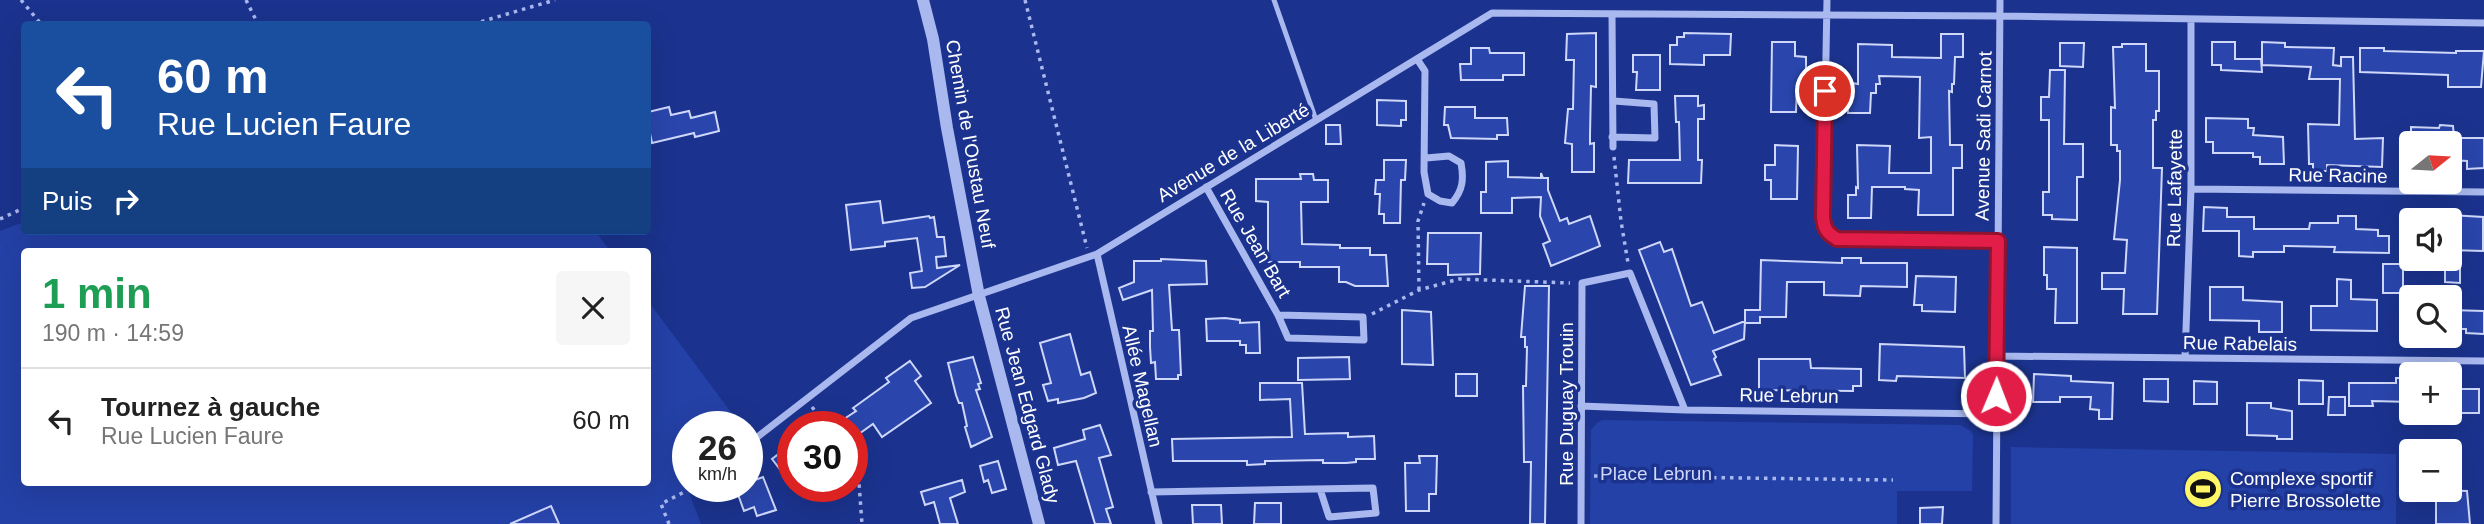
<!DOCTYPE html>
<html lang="fr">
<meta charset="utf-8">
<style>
body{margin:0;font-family:Arial,sans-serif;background:#f6f6f6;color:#222;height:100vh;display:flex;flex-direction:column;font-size:26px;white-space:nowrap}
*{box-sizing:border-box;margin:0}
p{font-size:23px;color:#767676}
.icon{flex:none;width:38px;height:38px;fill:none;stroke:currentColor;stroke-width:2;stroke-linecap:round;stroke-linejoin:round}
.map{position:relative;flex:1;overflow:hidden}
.side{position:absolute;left:21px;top:248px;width:630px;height:238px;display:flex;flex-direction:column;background:#fff;border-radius:7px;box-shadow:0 7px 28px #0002}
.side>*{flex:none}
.top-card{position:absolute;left:21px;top:21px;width:630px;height:214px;border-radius:7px;box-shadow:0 7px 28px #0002;background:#1a4fa0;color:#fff;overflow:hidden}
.needle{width:46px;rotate:72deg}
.tools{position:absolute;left:2399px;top:131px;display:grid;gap:14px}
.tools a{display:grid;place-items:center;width:63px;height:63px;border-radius:7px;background:#fff;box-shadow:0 7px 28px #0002;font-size:35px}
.speed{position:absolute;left:672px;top:411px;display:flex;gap:14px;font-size:35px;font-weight:700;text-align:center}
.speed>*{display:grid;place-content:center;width:91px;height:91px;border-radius:50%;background:#fff;box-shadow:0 7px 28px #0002;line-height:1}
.speed small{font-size:18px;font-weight:400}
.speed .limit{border:10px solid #d22;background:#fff;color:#111}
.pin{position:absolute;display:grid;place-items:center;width:60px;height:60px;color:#fff;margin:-30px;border:4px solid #fff;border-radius:50%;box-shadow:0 2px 7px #0007}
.me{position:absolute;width:77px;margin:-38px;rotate:1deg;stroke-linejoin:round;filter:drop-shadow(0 0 5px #0008)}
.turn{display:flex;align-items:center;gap:24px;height:147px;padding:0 21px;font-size:32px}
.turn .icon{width:91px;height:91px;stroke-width:2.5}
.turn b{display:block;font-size:49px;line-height:60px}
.then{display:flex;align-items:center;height:66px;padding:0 21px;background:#0003;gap:14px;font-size:26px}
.round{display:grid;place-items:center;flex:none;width:74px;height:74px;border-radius:7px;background:#f6f6f6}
.summary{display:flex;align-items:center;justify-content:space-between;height:119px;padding:0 21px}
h1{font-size:42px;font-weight:800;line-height:52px;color:#1e9e55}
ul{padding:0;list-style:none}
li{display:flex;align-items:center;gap:21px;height:105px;padding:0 21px;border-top:2px solid #e0e0e0}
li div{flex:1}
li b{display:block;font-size:26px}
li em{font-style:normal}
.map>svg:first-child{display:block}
</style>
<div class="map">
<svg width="2484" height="524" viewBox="0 0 2484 524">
<rect width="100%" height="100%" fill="#1b338e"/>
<path fill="#2441a7" d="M24,222V231H595L611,252H24V483H648V301L742,427H688V473L683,477L701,524H0V231Z
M1602,420L1960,425L1971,431L1973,435L1972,491H1897V524H1590L1591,430L1597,423Z
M2011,447L2396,454V524H2011Z"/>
<path fill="#2a46ac" stroke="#cfd8fa" stroke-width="2" d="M1596,33V87L1591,86L1590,135V144L1594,143V172H1572V144L1565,143L1568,109H1573L1574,60H1566L1567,34Z
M1684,33L1731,34L1730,55H1704V65L1670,64V45H1677V37H1684Z
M1941,34H1963V57H1955L1954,84H1952V92L1949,91L1950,145H1962V168H1953V215H1918L1919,190L1905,189V187H1872L1871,218H1848V195H1856V187L1858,188L1857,145L1890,146L1889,173H1931V137L1919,138L1920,77L1879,76L1880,84H1876V93H1871L1870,113H1848L1847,90H1852V83L1858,84V44L1892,45V57L1941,58Z
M1772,42H1795V56L1806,57V83H1797L1796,112H1771Z
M2212,42H2235V59H2261L2262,72L2221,70V65H2212Z
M2262,42L2285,43V47L2334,48L2333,65L2341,66V57H2353L2355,139L2383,138L2382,167L2327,165V171H2313V164H2309L2308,124L2339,125L2340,79H2309L2311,67L2262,65Z
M2060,43H2084L2083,67L2060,66Z
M2122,44H2146V71H2159V111H2156V120H2153V168H2162L2157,314H2123L2124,289H2102V273H2125L2127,240L2114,239L2120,180V151H2117V145H2111V107L2115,108L2113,47H2122Z
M1471,48H1489L1490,53H1524V75H1503V80H1461L1460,64H1471Z
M2360,48H2384V51L2456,53V51H2484L2481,87H2448V75L2360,72Z
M1633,55H1660V90H1636L1637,72H1633Z
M2050,70H2065L2064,144H2083V177H2077V220L2052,219V215H2043V192H2049V120H2041V97H2049Z
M1675,96H1698V106L1704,105V119H1698V160H1702L1701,183H1628L1629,160H1680L1679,122H1676Z
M1377,100L1406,101V120H1401V126L1377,125Z
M669,107L671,115L689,111L691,118L715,112L719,131L695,137L694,133L652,143L648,124V112Z
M1445,107H1475V118H1507L1508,135H1497V139L1451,138L1448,125H1444Z
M2206,118L2248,119V128H2254L2253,135L2283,137L2284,164H2260V157H2253V153H2213V142H2206Z
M1326,125H1340L1341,144H1326Z
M2440,125L2453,126L2454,138H2484V168L2467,169V161L2450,160V144H2411V127L2439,128Z
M1775,145L1798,146L1797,199H1771V180H1765V165H1775Z
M1384,160H1406L1405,180H1401L1400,223H1384V214H1379L1380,194H1375L1376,180H1384Z
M1508,161V177L1541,178V173L1543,178H1548V190L1560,221L1567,218L1569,224L1590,216L1600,246L1551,266L1543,244L1550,241L1540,216L1541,197L1512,198V213H1481V192H1486V162Z
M1300,174H1313L1314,180H1328V202H1301L1302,244L1340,245V248H1370V255H1386L1388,286H1355L1346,282H1339V267H1300V262H1268V202L1256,201V179H1301Z
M880,201L883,223L929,216L930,218L934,217L937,237H944L946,256L936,257L937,268L960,265L925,287L912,288L910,273L922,271L917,238L885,242V246L851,250L846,205Z
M2204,207L2227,208V217H2254V229H2309L2310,223H2338V216H2356V229L2378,230V236H2389V253L2334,252L2335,247L2284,246V252H2253V257L2239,256V231H2203Z
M2450,215L2483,217V251L2450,250Z
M1428,233H1481L1480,274L1448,275V264H1427Z
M1660,242L1664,252L1672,249L1691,306L1702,302L1714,333L1745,321L1744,339L1713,351L1716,357L1714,359L1721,375L1691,385L1639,250Z
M2044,247L2077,248V323H2055L2056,289H2047V275H2044Z
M1842,258H1861V263H1907V287L1861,286L1860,296L1824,295V282H1787L1786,317H1760V323H1745V310H1760L1761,260L1842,263Z
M1161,259L1206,261L1207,284L1169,285L1172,330H1179L1181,375H1178V379H1156L1155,362L1151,363L1150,347V331H1153L1152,290L1123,300L1119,288L1134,282V261H1161Z
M2445,259H2460V283L2445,282Z
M2383,264H2403V293H2383Z
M1916,276L1956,277L1955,312L1922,311V305H1914Z
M2337,279L2351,280V299L2377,300V331L2311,330V306H2337Z
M1525,286H1549L1545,524H1530L1531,462H1524L1523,386H1526L1527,347H1525V337H1521Z
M2210,287H2243V300L2282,302V332H2259V321L2210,320Z
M1402,310L1431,312L1433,365L1402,364Z
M2450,310L2484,311V334L2466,333V329H2456V326H2450Z
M1225,318L1240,320V323L1259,322L1260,353H1246V345H1240V341H1207L1206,319Z
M1070,334L1081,375L1090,372L1096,393L1084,398L1058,403V399L1048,401L1043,385L1051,383L1040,343Z
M1880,344L1964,347L1965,378L1897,376L1896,381L1879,380Z
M973,357L981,383L978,384L980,389L976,390L992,437L971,447L965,427L967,426L962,403H959L956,395L948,363Z
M1349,357L1350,379L1298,380V358Z
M1759,359H1810L1811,368L1861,369V386H1853V391L1759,390Z
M910,361L921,376L915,381L931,403L882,437L873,424L856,436L852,427H849L844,419L856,411L853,408L889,382L886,378Z
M1456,374H1477V396H1456Z
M2034,374L2071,376V381L2113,383L2112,419H2099V410L2090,409L2091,397H2060V402H2033Z
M2396,378H2412V402L2372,401L2373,406H2349V383H2396Z
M2144,379H2168V402L2144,401Z
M2299,380L2323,381V404H2299Z
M2194,381L2217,382V404H2194Z
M1260,383H1302L1305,434L1348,433V437L1374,436L1375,459H1356V462L1346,463H1323V460L1265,461V464L1247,465V461H1173L1172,439L1292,437L1290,399L1260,400Z
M2457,389H2479V413H2457Z
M2329,397H2345V415H2328Z
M2247,403H2271V408L2292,411V439H2277V436L2247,435Z
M1100,425L1111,455L1099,458L1113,507L1106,509L1111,524H1095L1076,461L1058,465L1054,448L1085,439L1083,430Z
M793,443V486L772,459Z
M1419,456H1437L1436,494H1429V511H1406L1405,463H1420Z
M998,461L1006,489L992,493L988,480L984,482L980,466Z
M763,477L776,510L757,516L754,507L744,511L735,486H747V483Z
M962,480L965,492L950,498L958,524H940L934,502L925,505L921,492Z
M2436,490L2467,491L2470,524H2436Z
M1255,503H1281V524H1254Z
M1192,505H1221L1222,524H1193Z
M551,506L559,524H510Z
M1943,507L1942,524H1920V508Z"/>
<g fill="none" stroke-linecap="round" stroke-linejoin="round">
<path stroke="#a9b8ee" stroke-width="3.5" stroke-dasharray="3.5 5" stroke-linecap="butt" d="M21,0L41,24
M246,0L258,24
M1025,0L1087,248
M473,24L555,0
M1614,157L1621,221L1628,263
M0,219L24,208
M1419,290L1418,221L1424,203
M1372,314L1419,290L1459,279L1570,283
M812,407L827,427
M852,461L858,469L862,524
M1594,476L1893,480
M669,524L661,504L686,491"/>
<path stroke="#a9b8ee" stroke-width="5" d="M1274,0L1316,120"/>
<path stroke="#a9b8ee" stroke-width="7" d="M1827,0L1823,217C1824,229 1827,233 1837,239L1998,241
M1612,14L1613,147
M1417,59L1425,71L1424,172L1428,194L1440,201L1452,203C1463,190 1464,179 1461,163L1449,156L1426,158
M1612,137L1655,138L1654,104L1614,101
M1206,187L1278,315L1288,338L1364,340L1363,317L1278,315
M2191,189L2484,192
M1097,254L1159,524
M1997,356L2484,361
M2185,358L2191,189V19
M1581,406L1685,410L1996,414
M747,445L911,318L1097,254L1492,13L2000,16L2484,23
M694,487V486
M1151,492L1373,488L1376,513L1329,517L1320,489
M1581,524L1582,283L1630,273L1685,410
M1996,524L2000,0"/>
<path stroke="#a9b8ee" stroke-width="12" d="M923,0L933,39L947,128L979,296L1039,524"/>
</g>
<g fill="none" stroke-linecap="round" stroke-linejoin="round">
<defs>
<path id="route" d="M1825,91L1823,217C1824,229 1827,233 1837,239L1998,241L1996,396"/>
</defs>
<use href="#route" stroke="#92132f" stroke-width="18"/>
<use href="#route" stroke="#e11d48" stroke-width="12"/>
</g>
<defs>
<symbol id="stadium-disc" viewBox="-11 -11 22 22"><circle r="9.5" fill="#fef666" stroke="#1b338e"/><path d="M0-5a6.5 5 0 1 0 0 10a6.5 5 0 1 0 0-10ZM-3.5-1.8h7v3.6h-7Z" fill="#111"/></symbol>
</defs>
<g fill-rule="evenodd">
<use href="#stadium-disc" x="2181" y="467" width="44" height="44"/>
</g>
<g text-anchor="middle" stroke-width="7" stroke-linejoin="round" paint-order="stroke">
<g font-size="19" fill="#fff" stroke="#1b338e">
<text transform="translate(1983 136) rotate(-89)" y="7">Avenue Sadi Carnot</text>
<text transform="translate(971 144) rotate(80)" y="7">Chemin de l'Oustau Neuf</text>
<text transform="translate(1233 152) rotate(-31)" y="7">Avenue de la Liberté</text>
<text transform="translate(2338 175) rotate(1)" y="7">Rue Racine</text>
<text transform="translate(2174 188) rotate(-89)" y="7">Rue Lafayette</text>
<text transform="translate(1256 243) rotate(60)" y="7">Rue Jean Bart</text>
<text transform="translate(2240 343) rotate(1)" y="7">Rue Rabelais</text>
<text transform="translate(1143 386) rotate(77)" y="7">Allée Magellan</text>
<text transform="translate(1789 395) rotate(1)" y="7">Rue Lebrun</text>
<text transform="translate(1566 404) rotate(-90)" y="7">Rue Duguay Trouin</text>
<text transform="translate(1028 405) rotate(75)" y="7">Rue Jean Edgard Glady</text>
</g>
<g font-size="19" fill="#cfd8fa" stroke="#1b338e">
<text x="1656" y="480">Place Lebrun</text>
</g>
<g font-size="19" fill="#fff" stroke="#1b338e" text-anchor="start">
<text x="2230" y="485">Complexe sportif<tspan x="2230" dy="22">Pierre Brossolette</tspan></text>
</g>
</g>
</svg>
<div class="tools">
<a><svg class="needle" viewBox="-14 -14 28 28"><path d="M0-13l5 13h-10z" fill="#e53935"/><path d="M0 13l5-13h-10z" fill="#767676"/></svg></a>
<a><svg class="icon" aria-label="sound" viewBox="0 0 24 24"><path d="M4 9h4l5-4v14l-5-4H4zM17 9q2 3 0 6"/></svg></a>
<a><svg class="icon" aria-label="search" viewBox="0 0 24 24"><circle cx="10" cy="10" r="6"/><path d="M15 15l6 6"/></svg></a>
<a>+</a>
<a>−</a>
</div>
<div class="speed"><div>26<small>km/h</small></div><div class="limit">30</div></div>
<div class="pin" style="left:1825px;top:91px;background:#d93025"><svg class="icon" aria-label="arrive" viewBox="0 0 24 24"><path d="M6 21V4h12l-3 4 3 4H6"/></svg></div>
<svg class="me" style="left:1996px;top:396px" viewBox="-20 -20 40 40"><circle r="17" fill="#e11d48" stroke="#fff" stroke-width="3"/><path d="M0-11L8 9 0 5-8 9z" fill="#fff"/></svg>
<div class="top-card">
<div class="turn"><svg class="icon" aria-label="left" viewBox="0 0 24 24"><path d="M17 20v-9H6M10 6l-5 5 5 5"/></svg><div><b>60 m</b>Rue Lucien Faure</div></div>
<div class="then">Puis<svg class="icon" aria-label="right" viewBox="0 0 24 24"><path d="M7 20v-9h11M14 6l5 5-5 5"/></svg></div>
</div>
<section class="side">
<div class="summary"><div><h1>1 min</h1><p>190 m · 14:59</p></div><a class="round"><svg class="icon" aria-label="close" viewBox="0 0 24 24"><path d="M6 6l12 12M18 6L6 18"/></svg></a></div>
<ul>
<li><svg class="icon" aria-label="left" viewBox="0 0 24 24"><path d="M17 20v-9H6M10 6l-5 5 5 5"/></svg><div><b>Tournez à gauche</b><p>Rue Lucien Faure</p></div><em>60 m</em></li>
</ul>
</section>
</div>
